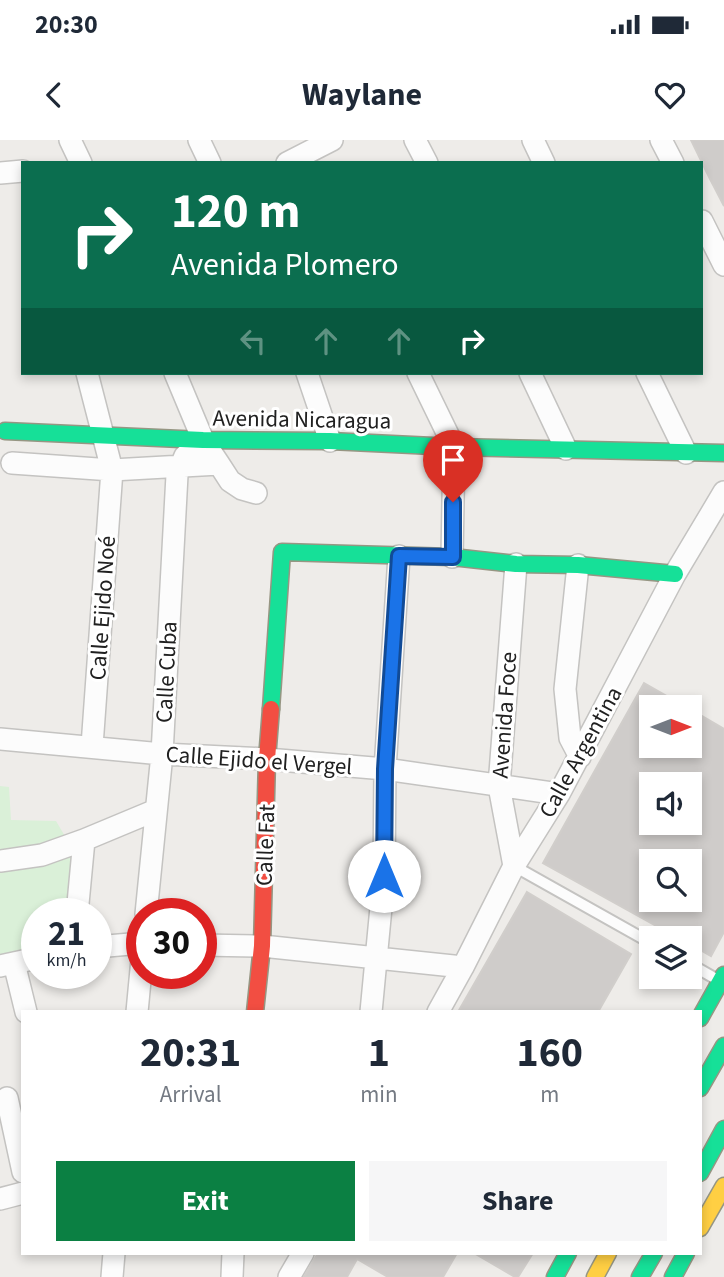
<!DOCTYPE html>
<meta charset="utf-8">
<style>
body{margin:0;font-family:"Source Sans 3",sans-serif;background:#f6f6f7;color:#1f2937;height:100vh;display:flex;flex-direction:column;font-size:26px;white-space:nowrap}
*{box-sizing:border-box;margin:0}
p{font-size:23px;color:#747a83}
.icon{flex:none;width:38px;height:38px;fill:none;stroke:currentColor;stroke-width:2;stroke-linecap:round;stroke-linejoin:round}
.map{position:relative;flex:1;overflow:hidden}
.sheet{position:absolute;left:21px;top:870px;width:681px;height:245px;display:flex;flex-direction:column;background:#fff;border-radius:0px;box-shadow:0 4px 10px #0003}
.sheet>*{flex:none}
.top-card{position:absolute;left:21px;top:21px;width:682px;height:214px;border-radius:0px;box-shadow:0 4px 10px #0003;background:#0b6e4f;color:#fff;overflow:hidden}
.needle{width:46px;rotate:90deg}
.controls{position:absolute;left:639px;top:555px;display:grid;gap:14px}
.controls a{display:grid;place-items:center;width:63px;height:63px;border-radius:0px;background:#fff;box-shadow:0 4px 10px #0003;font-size:35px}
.speed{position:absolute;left:21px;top:758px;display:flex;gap:14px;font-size:35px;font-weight:700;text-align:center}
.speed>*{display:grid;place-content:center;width:91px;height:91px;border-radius:50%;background:#fff;box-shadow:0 4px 10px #0003;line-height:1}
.speed small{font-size:18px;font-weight:400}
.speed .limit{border:10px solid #d22;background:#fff;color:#111}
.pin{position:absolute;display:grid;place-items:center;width:60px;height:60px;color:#fff;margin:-72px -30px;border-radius:50% 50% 50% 0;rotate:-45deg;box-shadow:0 0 7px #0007}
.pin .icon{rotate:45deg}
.me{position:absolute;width:77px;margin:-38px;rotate:0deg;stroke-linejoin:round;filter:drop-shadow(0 0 5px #0008)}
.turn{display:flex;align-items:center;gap:24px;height:147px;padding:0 35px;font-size:32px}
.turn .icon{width:91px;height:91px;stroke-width:2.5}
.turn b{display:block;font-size:49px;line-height:60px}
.lanes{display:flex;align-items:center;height:66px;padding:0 35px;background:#0003;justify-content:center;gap:35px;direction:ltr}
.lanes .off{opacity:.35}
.eta{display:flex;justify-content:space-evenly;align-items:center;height:119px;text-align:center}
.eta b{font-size:42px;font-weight:700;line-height:49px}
.action{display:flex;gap:14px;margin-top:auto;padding:14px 35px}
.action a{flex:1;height:80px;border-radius:0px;background:#0b8043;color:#fff;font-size:28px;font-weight:700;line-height:80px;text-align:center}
.action a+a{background:#f6f6f7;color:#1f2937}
.status{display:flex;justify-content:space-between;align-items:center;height:49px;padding:0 35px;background:#fff;direction:ltr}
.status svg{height:19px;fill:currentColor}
header{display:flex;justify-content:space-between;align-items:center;height:91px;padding:0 35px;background:#fff;font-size:32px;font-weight:700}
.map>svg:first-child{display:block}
</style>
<div class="status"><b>20:30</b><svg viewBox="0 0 49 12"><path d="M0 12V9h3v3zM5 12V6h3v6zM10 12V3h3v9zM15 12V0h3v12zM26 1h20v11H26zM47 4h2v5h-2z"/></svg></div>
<header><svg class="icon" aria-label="back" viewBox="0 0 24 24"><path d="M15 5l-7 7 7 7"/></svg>Waylane<svg class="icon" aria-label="heart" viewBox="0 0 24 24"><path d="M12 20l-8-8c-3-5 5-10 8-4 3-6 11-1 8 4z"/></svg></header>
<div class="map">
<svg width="724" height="1137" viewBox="0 0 724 1137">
<rect width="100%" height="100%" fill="#eeece9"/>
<path fill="#daf0d8" d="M0,646L9,647L11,680L56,681L76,715L70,773L37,774V812L0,820Z"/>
<path fill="#cfccca" stroke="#d1cecb" stroke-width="2" fill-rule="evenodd" d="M691,0H724V66L709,37Z
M644,543L686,567H651V606H690V569L724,589V792L711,816L690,804V798H678L543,723ZM651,644H690V682H651ZM651,721H690V760H651Z
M527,752L631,814L598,872H458Z
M318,1113H457L443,1137H388L357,1119L347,1137H304Z
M474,1113H533L518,1137H515Z"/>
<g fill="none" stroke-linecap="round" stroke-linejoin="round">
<defs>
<path id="lane" d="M514,726L651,803
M690,824L718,840"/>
<path id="street" d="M70,0L81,23
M199,0L210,23
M415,0L427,23
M533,0L544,23
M661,0L673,23
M287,23L332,0
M0,33L23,31
M702,81L724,125
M87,233L112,330L92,606
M175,233L203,300L219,324L230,341L242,349L256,353
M307,233L330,301
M418,233L454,307L452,417
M530,233L566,309
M647,233L686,313
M12,323L112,330L219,324
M578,425L565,549L570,598L580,617
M0,599L162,614L267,619L385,629L559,654
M0,721L42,715L84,700L156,670
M514,726L499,646L516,424
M77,774L84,700
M146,774L162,614L177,335L185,316L203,300
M201,805L262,806L463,827
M96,807L142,803
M14,823L26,872
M0,826L37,818
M137,872L142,819
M371,872L384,736L385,629L399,416
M438,872L463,827L514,726L559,654L675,434L724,352
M7,958L23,1032
M0,1059L23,1053
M112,1137L114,1113
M232,1137L233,1113
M289,1137L303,1113"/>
<path id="fast" d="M5,291L203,300L330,301L454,307L724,313
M271,569L282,412L452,417L516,424L578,425L675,434
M700,878L724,835
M700,948L724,906
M700,1033L724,989
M555,1137L568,1113
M640,1137L654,1113
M673,1137L686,1113"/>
<path id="slow" d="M700,1088L724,1046
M595,1137L608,1113"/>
<path id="jam" d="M255,872L262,806L267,619L271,569"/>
</defs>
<use href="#lane" stroke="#c4c3c1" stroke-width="14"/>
<use href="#street" stroke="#c4c3c1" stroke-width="24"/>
<use href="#fast" stroke="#969683" stroke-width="19"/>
<use href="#slow" stroke="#969683" stroke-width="19"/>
<use href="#jam" stroke="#969683" stroke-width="19"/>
<use href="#lane" stroke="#fcfcfc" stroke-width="10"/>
<use href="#street" stroke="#fcfcfc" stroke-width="21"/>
<use href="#fast" stroke="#16e098" stroke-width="16"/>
<use href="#slow" stroke="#ffcf43" stroke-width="16"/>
<use href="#jam" stroke="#f24e42" stroke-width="16"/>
</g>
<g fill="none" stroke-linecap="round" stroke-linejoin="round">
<defs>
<path id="route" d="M384,736L385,629L399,416L453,417V362"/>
</defs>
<use href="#route" stroke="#114b97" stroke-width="18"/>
<use href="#route" stroke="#1a73e8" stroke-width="12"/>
</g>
<g text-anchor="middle" stroke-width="6" stroke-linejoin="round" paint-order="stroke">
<g font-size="23" fill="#202020" stroke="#fff">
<text transform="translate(302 279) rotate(1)" y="8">Avenida Nicaragua</text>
<text transform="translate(102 468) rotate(-86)" y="8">Calle Ejido Noé</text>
<text transform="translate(166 532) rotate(-87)" y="8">Calle Cuba</text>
<text transform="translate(504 575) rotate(-86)" y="8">Avenida Foce</text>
<text transform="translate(580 612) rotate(-61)" y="8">Calle Argentina</text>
<text transform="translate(259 620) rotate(4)" y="8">Calle Ejido el Vergel</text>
<text transform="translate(265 705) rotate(-88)" y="8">Calle Fat</text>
</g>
</g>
</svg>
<div class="controls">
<a><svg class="needle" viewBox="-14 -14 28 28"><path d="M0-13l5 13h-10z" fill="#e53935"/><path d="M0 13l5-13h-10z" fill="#747a83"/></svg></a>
<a><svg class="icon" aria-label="sound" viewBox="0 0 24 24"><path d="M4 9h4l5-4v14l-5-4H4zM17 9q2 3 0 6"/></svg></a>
<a><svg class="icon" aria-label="search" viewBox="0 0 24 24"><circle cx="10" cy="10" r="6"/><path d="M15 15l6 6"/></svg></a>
<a><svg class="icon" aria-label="layers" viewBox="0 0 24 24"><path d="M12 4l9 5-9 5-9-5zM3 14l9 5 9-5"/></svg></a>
</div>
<div class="speed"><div>21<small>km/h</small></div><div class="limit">30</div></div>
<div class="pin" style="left:453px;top:362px;background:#d93025"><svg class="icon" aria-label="arrive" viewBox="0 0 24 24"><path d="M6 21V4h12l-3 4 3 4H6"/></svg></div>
<svg class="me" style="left:384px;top:736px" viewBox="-20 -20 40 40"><circle r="19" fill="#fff"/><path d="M0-13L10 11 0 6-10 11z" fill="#1a73e8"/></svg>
<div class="top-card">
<div class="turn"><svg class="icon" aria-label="right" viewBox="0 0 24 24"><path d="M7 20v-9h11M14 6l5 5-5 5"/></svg><div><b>120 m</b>Avenida Plomero</div></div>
<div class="lanes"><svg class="icon off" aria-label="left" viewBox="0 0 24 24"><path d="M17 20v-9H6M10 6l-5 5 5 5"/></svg><svg class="icon off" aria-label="ahead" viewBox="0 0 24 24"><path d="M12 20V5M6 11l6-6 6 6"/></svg><svg class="icon off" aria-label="ahead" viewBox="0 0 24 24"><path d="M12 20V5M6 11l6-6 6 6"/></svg><svg class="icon" aria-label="right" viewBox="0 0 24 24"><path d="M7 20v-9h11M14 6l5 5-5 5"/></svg></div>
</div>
<section class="sheet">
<div class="eta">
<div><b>20:31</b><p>Arrival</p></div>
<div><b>1</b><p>min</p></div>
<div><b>160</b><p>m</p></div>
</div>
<div class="action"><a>Exit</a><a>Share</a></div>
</section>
</div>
